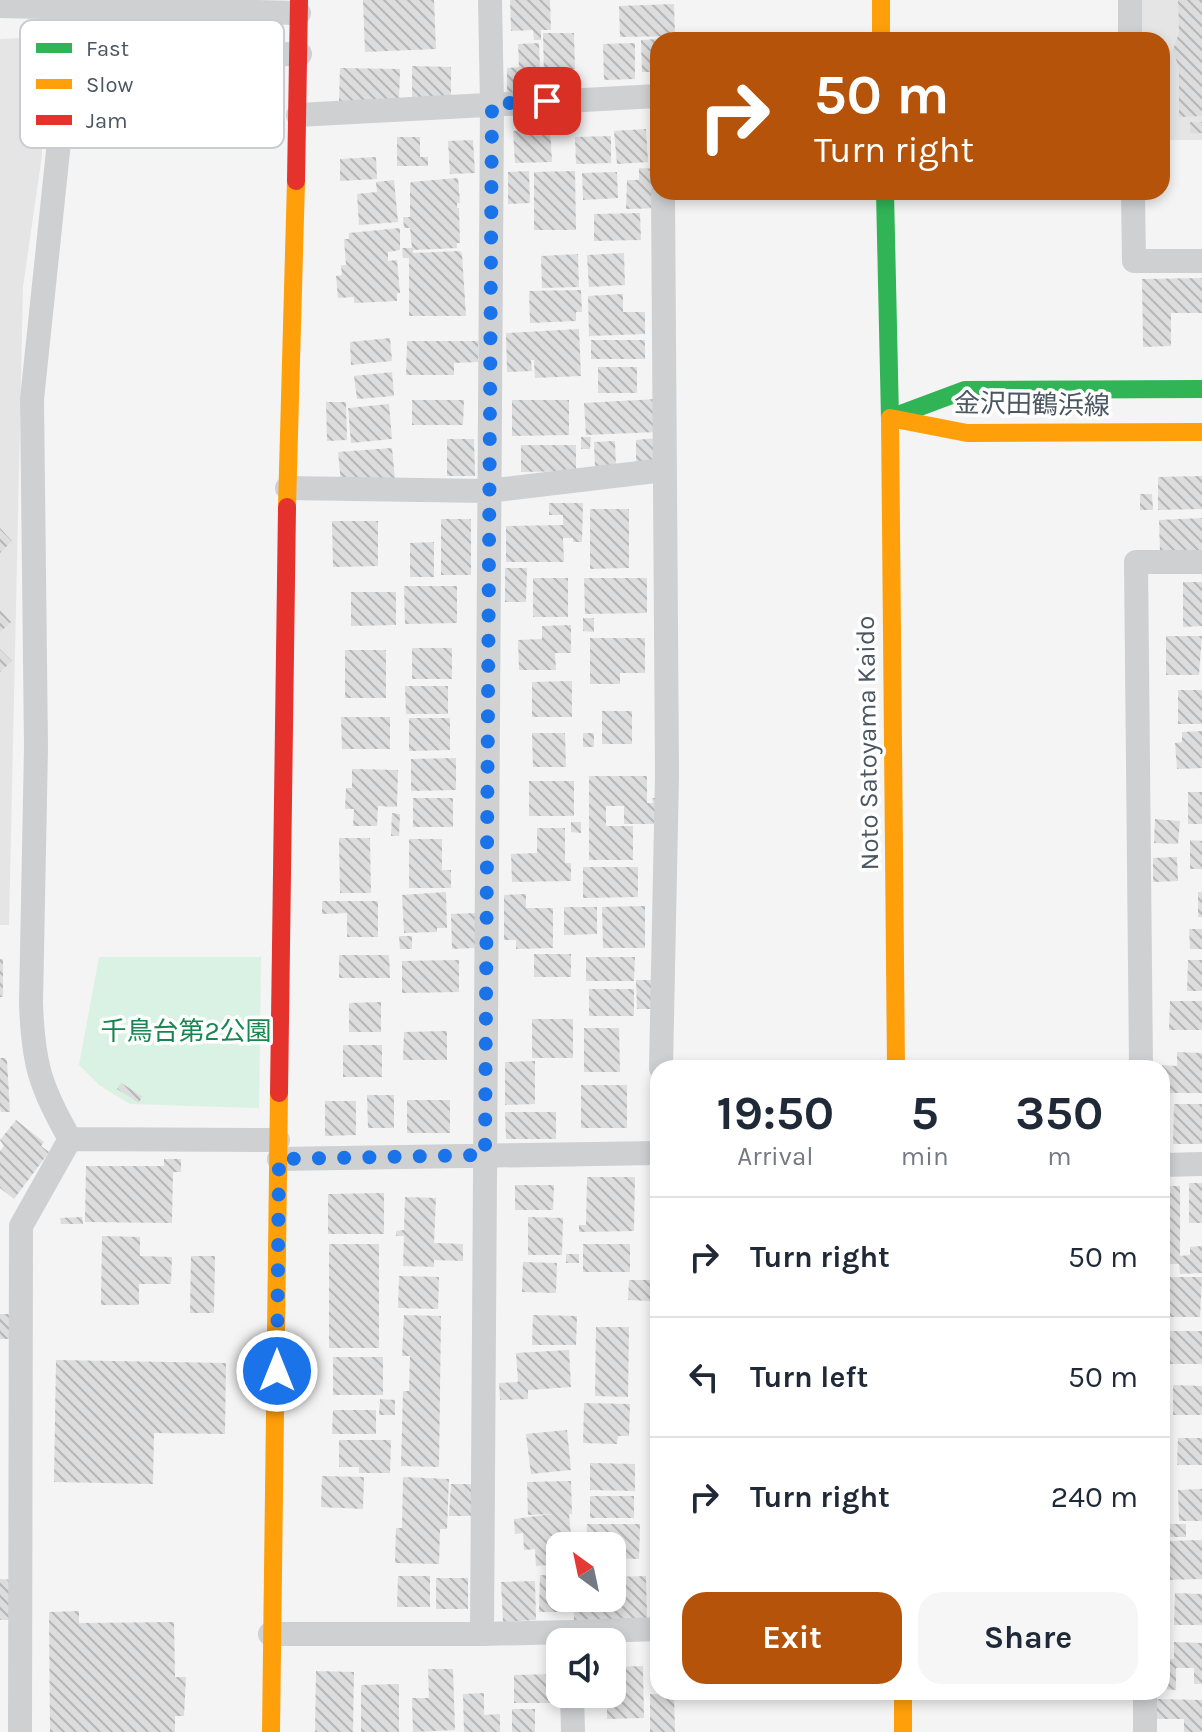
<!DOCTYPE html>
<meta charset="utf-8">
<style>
body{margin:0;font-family:Karla,"Noto Sans JP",sans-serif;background:#f6f6f7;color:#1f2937;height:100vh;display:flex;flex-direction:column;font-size:30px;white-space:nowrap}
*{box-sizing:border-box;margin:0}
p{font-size:26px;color:#747a83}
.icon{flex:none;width:44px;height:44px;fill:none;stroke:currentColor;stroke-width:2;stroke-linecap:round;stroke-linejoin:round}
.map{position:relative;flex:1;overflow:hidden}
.details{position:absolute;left:650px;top:1060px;width:520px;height:640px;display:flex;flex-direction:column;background:#fff;border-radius:24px;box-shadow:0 4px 12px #0003}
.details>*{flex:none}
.guide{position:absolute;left:650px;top:32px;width:520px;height:168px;border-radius:24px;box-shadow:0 4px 12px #0003;background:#b45309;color:#fff;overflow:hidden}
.needle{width:52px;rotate:327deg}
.controls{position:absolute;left:546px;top:1532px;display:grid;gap:16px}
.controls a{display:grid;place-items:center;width:80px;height:80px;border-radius:16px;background:#fff;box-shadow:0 4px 12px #0003;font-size:40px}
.pin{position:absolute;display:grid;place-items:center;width:68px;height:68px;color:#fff;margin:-34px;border-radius:16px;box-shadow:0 4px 12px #0006}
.me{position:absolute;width:88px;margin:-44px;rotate:0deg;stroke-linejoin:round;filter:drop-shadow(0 0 6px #0008)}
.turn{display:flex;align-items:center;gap:28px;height:168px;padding:0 32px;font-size:36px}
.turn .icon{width:104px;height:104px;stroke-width:2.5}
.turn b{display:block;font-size:56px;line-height:68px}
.eta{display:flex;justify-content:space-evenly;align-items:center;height:136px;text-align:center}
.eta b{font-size:48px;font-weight:700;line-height:56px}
.action{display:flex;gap:16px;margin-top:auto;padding:16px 32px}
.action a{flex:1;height:92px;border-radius:24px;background:#b45309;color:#fff;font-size:32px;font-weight:700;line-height:92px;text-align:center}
.action a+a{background:#f6f6f7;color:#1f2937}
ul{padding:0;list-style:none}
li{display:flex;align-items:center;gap:24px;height:120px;padding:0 32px;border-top:2px solid #e0e1e3}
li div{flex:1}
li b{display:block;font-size:30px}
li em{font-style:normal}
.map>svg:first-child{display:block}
</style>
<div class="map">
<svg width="1202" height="1732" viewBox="0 0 1202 1732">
<defs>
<pattern id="building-back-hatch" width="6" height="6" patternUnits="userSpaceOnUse" patternTransform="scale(2)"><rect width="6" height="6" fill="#ddddde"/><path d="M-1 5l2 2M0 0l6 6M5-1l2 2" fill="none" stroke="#b5b6b7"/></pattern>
</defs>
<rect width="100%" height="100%" fill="#f4f4f4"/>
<path fill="#e6e5e6" d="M1142,0H1202V140H1162V40H1142Z
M19,38L41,92L42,155L23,287L9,925H0V39Z"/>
<path fill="#d9f2e3" d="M99,957H261L259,1108L130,1104L99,1085L79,1065Z"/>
<path fill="url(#building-back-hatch)" d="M363,0H434L436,49L365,52Z
M510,0H550L551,30H541V40H534L533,30L511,31Z
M1178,0H1202V116L1179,117V68L1173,50L1179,33Z
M674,4L675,36L620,37L619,6Z
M543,33H574L575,69H563V75H544Z
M658,39V72H642L641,40Z
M539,43L541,94L507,96V68L519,67L518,44Z
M635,43V79L604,80L603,44Z
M412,66L451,67V105L412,104Z
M340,68L400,69L399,103L339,101Z
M1190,122H1202V133H1190Z
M550,129L552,162L515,163L513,131Z
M646,129L648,162L617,164L614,131Z
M611,136V163L576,164L575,137Z
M397,137H420V157H428V166H397Z
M473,140L475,173L450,174L448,141Z
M376,157L377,179L340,181V159Z
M639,168L658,169L661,208L626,209L627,180H639Z
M529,171L530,203L508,204V172Z
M575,171L576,230H534V172Z
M617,172L618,198L583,200L582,173Z
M458,178L460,203H457V208H459L460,243H457V248L413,250V253L460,251L462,254L466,316H409V258H403L402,248H412L410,228H404L403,217H410V185L411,182Z
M394,180L398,222L359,225L357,194L377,192L376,182Z
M640,213L641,240L594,241V214Z
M400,228V250L388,252V261L397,260L400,293H397V301L354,303V297L338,298L336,276L342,275L341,265H346L344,239H349V233Z
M624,253L625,285L589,287L587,255Z
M578,254L579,287L542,288L541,256Z
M1202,278V313H1171V346L1143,347L1142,279Z
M581,290L582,312H576V321L530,323L529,291Z
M623,294V312H645V334L589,336L588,296Z
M579,329L581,376L535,378L534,360H531L532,371L507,372L506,333Z
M390,338L392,361L351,365L350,342Z
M591,340H645V359H591Z
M407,341H478V362L454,363V375H406Z
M598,367H637V393H598Z
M392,372L394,396L357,399L354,376Z
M656,399L657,432L586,435L584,403Z
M412,400H464L463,425H412Z
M512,400H569V435L512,436Z
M326,402H346L347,440L327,441Z
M389,404L392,439L351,443L348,408Z
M581,437H591L590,449H581Z
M657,438L661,464L636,465V440Z
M447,439H474L475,476H447Z
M615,441L616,467L595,468L594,442Z
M521,445H576V471L521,472Z
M392,448L395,479L341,483L338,452Z
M1202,476V509L1158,510V477Z
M1140,494H1152L1153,510H1140Z
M549,503H583L582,542H573V538H563L564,562H506V526L563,525V515H549Z
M590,509H629V568L590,569Z
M1202,518V550L1160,552L1159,520Z
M441,519H471V575H441Z
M332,521H378V566L333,567Z
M0,528L12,541L0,553Z
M434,542V577H410V543Z
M505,568H527L526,602H505Z
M533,578H568V617H533Z
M584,578H647V613L585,614Z
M1183,582H1202V626L1183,627Z
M404,586H457V623L405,624Z
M351,592H396V625L351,626Z
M0,610L11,622L0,632Z
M583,618H594V632L583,631Z
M571,625V653H555L556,670H519L518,640L542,639V626Z
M1166,636H1202L1199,675H1166Z
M590,638H645V673H620V684H590Z
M412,648H452V679H412Z
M0,649L12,661L0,672Z
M345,650H386V698H345Z
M572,681V717H532V682Z
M405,686H448V714H406Z
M1178,690H1202V724H1178Z
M602,711H632V744H602Z
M341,717H390V749H342Z
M409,718H450V750L409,751Z
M1202,731V768L1177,769L1175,743L1182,742V732Z
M532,733H565L566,767H533Z
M583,733H594V747H583Z
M456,758V790L411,791V759Z
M352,769L398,770L397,807L378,806L377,826H353L354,809H345L346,788H352Z
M589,776H647V803H653L652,798H658V824H624V806H606V826H633V860H589Z
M529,781H574V816H529Z
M1188,792H1202V824H1188Z
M413,798H453V827H413Z
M392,813L400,814L399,836H391Z
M1155,819L1180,821L1178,844L1154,843Z
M571,822H581V833L571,832Z
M537,828H565V863H571V881L512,882L511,854L537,853Z
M339,838H370L371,893H340Z
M409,839H442V870H451V888H409Z
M1190,840L1202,841V869H1190Z
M1177,857L1178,881L1153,882V858Z
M583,867H638V897L583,898Z
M446,892L447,928H437V932L404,933L402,895Z
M1198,892H1202V917H1198Z
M526,894V908H553V948L516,949V940H504V895Z
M322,901H378V937H347V913L322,914Z
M645,906V948H603L602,907Z
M564,907H597V934L564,935Z
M475,913V948L452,949L451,914Z
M1189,929H1202V949H1190Z
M399,936H412V949H400Z
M534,954H571V977H534Z
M339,955H389L390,978H339Z
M586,957H635L634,981H586Z
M0,959H3V997H0Z
M459,960V992L402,993V961Z
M1188,960H1202V991H1187Z
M636,980H657V1009H637Z
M589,989H634V1016H589Z
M1170,1001H1202V1030H1169Z
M381,1002V1032H349V1003Z
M532,1019H573V1058H532Z
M584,1028H619L620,1072H584Z
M447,1031V1060H403L404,1032Z
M343,1045H382V1077H343Z
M1177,1052L1202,1053V1093H1162V1065L1177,1066Z
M0,1058H5L7,1061L10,1112H1L0,1109Z
M535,1061V1104L505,1105V1062Z
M121,1083L142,1096L139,1103L117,1089Z
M581,1085H627V1128H581Z
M367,1095H394V1128H368Z
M407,1100H450V1133H407Z
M325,1101H356V1135L325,1136Z
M1174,1104H1202V1144H1173Z
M505,1112H556V1139H506Z
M16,1120L44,1142L41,1146L49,1152L14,1199L0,1188V1151L4,1146L0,1140Z
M164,1159H181V1172H173L172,1223L85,1222L86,1166H164Z
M587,1177H635L634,1231L579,1232V1225H586Z
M1189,1183H1202V1223H1189Z
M515,1185H554L553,1210H515Z
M1162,1186H1180V1256L1190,1255V1247L1202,1246V1273L1180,1274L1179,1264H1162Z
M384,1193V1234H328V1194Z
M405,1197L436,1198L434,1243L463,1244V1261L434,1260V1267L403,1266L404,1236H396V1231L404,1230Z
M82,1217L83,1224H61L60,1218Z
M528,1217L563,1218L562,1255H528Z
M102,1236L140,1237V1256L172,1257L171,1284H139V1305H101Z
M329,1244H379V1348H329Z
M583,1244H630V1272H583Z
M566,1254H579V1263H566Z
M191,1256H215L214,1313H190Z
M523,1262L557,1263L556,1293L522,1292Z
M399,1276L439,1277L438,1309L398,1308Z
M1162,1277H1202L1200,1317H1162Z
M629,1280H651V1301L628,1300Z
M0,1314H13V1339H0Z
M404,1315L441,1316L439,1467L401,1466L403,1391H409L410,1356H402Z
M533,1315L577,1316L576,1345H532Z
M596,1327H629L628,1397L595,1396Z
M1165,1331H1202V1364H1166Z
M569,1350L571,1387L528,1390V1399L500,1400L499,1383L518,1382L516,1353Z
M333,1357H383V1395H333Z
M56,1360L226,1363L225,1434L154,1433L153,1484L54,1482Z
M1173,1385L1202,1386V1415H1173Z
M380,1399L395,1400V1415H379Z
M584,1403L630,1404L629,1436H618L617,1444L583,1443Z
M333,1410H376V1434H332Z
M567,1430L571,1470L531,1474L526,1434Z
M1178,1438H1202V1465H1177Z
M339,1440H391L390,1473H359V1467H339Z
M590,1463L635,1464V1491L590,1490Z
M322,1476L364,1477L363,1509L321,1507Z
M403,1477L449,1479L447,1529H440L439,1564L395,1563L396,1528H402Z
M571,1481L572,1514H569L572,1546H560V1564L536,1566L535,1549L524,1550L523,1533L515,1534L514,1519L553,1514L528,1515L527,1482Z
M451,1484H472L471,1516H449Z
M1202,1489V1521H1179L1178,1490Z
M590,1496H634V1518H590Z
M587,1524H640L639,1559L612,1558V1546H586Z
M1162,1524H1186V1537H1162Z
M1202,1540V1579L1165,1580L1164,1541Z
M540,1575L560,1576V1598H567L566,1612H539Z
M398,1576H430V1607H397Z
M646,1576L647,1618L574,1620V1598H612V1577Z
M436,1578H468V1609H436Z
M0,1579L13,1580V1620H0Z
M535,1581L536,1620L503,1622L501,1582Z
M1175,1593L1202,1594V1625H1174Z
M79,1611V1623L174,1622L175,1677H186L184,1716H175V1732H50L49,1612Z
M1174,1642L1202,1643V1684H1194V1668H1176V1690L1163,1689V1659H1174Z
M643,1666L644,1718L607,1719V1694H612V1667Z
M428,1669H453L455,1730L413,1732L412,1698H429Z
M316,1671L354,1672L353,1732H315Z
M557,1674V1703H514V1675Z
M399,1684V1732H361V1685Z
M484,1693V1715L500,1714V1732H464L463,1694Z
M650,1694H674L675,1732H650Z
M1157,1699L1202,1700V1732H1184V1719H1157Z
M512,1709H535V1732H512Z"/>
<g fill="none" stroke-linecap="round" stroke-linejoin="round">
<path stroke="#ced0d2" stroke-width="24" d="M1130,0V40
M0,6L299,13
M298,115L658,96
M1133,192L1134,261H1202
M287,488L488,491L664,470
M661,1068L667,775L663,192
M1141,1068L1136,562H1202
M70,1139C40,1087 33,1063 31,1003L36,747L32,399L68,56L300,54
M279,1159L658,1153
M1162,1165L1202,1164
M270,1634H482L492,104L490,0
M482,1634L571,1632
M571,1642V1632L658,1629
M1145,1692V1732
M572,1694L573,1732
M20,1732L21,1226L70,1139L278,1140"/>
<path stroke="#30b455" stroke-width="18" d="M885,192L890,418
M890,418L965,390L1202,389"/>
<path stroke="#ff9f0a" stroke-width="18" d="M881,0V40
M890,418L896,1068
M890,418L967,433L1202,432
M287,507L296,181
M903,1692V1732
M271,1732L279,1093"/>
<path stroke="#e5322d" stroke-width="18" d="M296,181L299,0
M279,1093L287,507"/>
</g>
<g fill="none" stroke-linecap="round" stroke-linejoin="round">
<path stroke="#1a73e8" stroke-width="14" stroke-dasharray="0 25.2" d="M277,1371L279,1159L485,1155L492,104L547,101"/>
</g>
<g text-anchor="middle" stroke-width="7" stroke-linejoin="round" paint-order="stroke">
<g font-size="26" fill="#4a5661" stroke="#fff">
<text transform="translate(1032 404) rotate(1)" y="9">金沢田鶴浜線</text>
<text transform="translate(867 743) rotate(-91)" y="9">Noto Satoyama Kaido</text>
</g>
<g font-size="26" fill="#17864f" stroke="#fff">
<text x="186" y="1040">千鳥台第2公園</text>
</g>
</g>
<rect x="20" y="20" width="264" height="128" rx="12" fill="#fff" stroke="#c9ccd0" stroke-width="2"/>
<rect x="36" y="43" width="36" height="10" fill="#30b455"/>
<rect x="36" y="79" width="36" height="10" fill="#ff9f0a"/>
<rect x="36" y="115" width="36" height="10" fill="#e5322d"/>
<g font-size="22" fill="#4a5661">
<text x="86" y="56">Fast</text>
<text x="86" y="92">Slow</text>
<text x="86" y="128">Jam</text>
</g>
</svg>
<div class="controls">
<a><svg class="needle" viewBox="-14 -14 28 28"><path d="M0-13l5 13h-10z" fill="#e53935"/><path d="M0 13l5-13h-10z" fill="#747a83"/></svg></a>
<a><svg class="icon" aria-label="sound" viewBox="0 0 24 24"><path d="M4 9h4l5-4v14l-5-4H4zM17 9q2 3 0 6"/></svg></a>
</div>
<div class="pin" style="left:547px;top:101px;background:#d93025"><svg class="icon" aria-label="arrive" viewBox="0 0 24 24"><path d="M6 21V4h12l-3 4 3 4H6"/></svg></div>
<svg class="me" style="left:277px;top:1371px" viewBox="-20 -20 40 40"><circle r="17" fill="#1a73e8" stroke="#fff" stroke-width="3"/><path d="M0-11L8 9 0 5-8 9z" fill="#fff"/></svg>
<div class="guide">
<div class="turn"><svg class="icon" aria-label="right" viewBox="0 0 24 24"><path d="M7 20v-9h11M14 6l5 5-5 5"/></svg><div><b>50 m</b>Turn right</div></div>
</div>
<section class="details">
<div class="eta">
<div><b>19:50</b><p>Arrival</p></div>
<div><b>5</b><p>min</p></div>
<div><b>350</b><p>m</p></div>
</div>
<ul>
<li><svg class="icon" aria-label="right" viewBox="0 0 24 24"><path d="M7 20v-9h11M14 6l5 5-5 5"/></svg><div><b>Turn right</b></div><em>50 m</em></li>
<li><svg class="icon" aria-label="left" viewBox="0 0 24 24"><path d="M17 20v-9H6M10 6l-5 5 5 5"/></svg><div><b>Turn left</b></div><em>50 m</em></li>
<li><svg class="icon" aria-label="right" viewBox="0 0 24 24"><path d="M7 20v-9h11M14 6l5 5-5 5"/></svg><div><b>Turn right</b></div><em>240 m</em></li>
</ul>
<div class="action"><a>Exit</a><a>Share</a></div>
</section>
</div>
